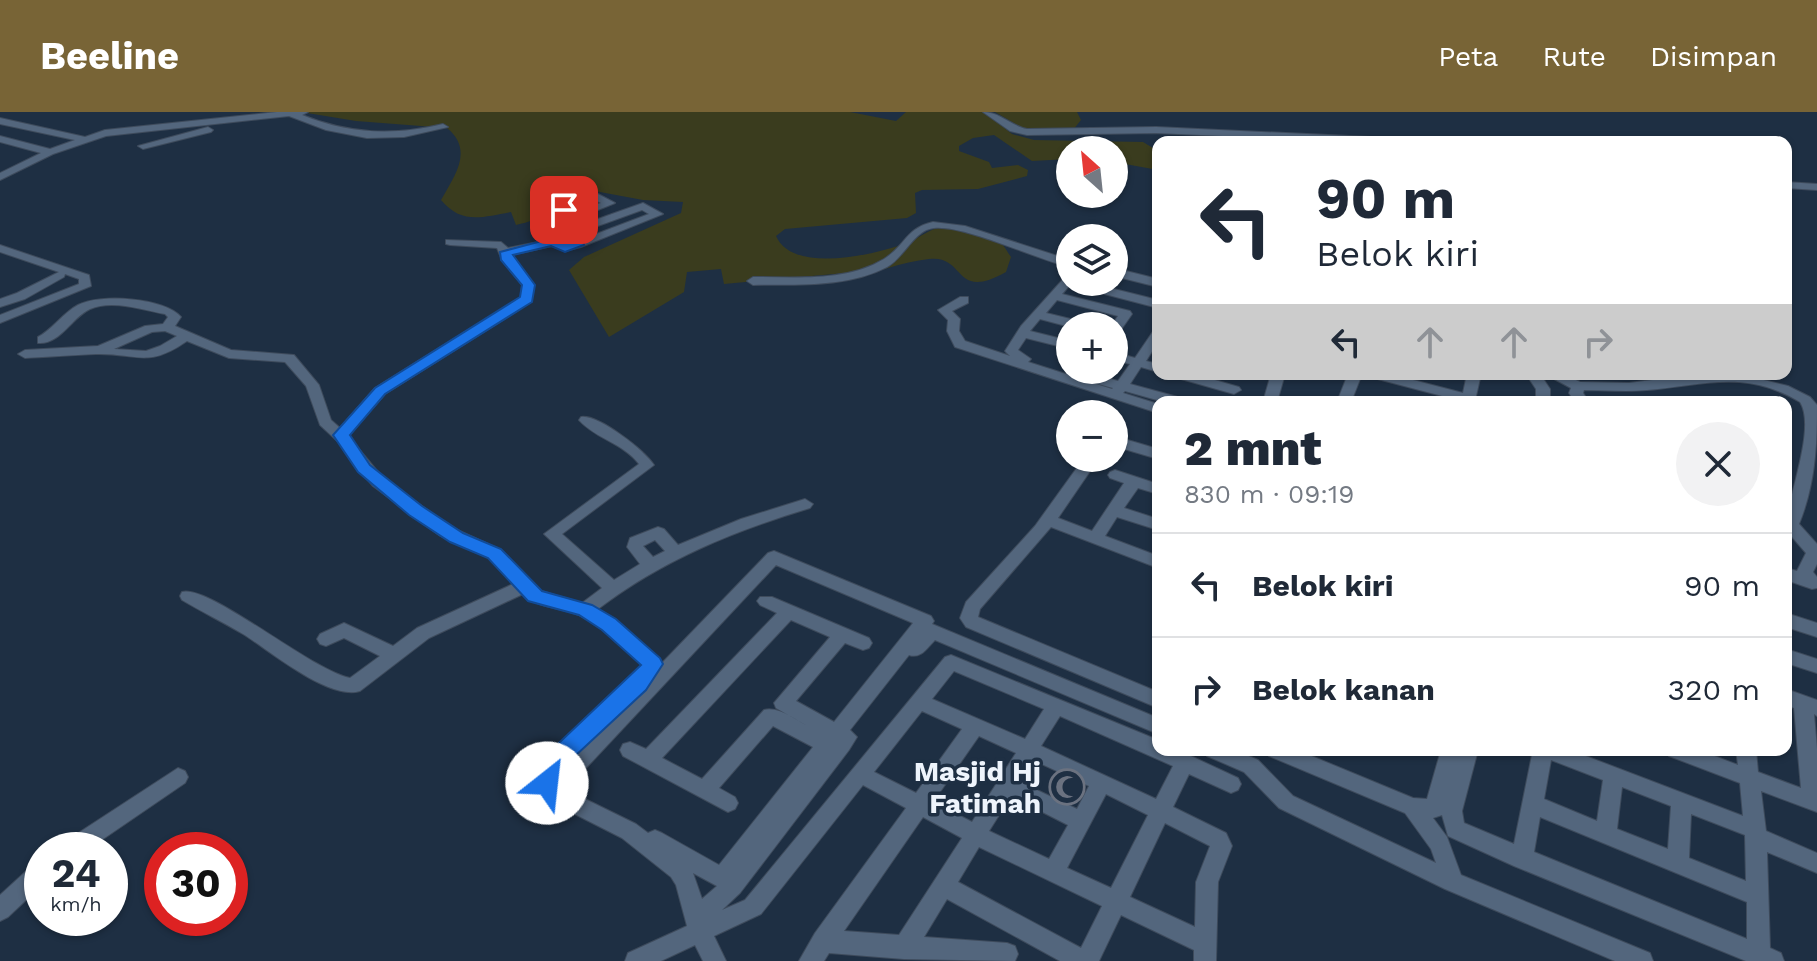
<!DOCTYPE html>
<html lang="id">
<meta charset="utf-8">
<style>
body{margin:0;font-family:"Work Sans",sans-serif;background:#f2f2f3;color:#1f2937;height:100vh;display:flex;flex-direction:column;font-size:30px;white-space:nowrap}
*{box-sizing:border-box;margin:0}
p{font-size:26px;color:#747a83}
.icon{flex:none;width:44px;height:44px;fill:none;stroke:currentColor;stroke-width:2;stroke-linecap:round;stroke-linejoin:round}
.map{position:relative;flex:1;overflow:hidden}
.side{position:absolute;left:1152px;top:284px;width:640px;height:360px;display:flex;flex-direction:column;background:#fff;border-radius:16px;box-shadow:0 2px 6px #0004}
.side>*{flex:none}
.top-card{position:absolute;left:1152px;top:24px;width:640px;height:244px;border-radius:16px;box-shadow:0 2px 6px #0004;background:#fff;color:#1f2937;overflow:hidden}
.needle{width:52px;rotate:333deg}
.controls{position:absolute;left:1056px;top:24px;display:grid;gap:16px}
.controls a{display:grid;place-items:center;width:72px;height:72px;border-radius:50%;background:#fff;box-shadow:0 2px 6px #0004;font-size:40px}
.speed{position:absolute;left:24px;top:720px;display:flex;gap:16px;font-size:40px;font-weight:700;text-align:center}
.speed>*{display:grid;place-content:center;width:104px;height:104px;border-radius:50%;background:#fff;box-shadow:0 2px 6px #0004;line-height:1}
.speed small{font-size:20px;font-weight:400}
.speed .limit{border:12px solid #d22;background:#fff;color:#111}
.pin{position:absolute;display:grid;place-items:center;width:68px;height:68px;color:#fff;margin:-34px;border-radius:16px;box-shadow:0 4px 12px #0006}
.me{position:absolute;width:88px;margin:-44px;rotate:29deg;stroke-linejoin:round;filter:drop-shadow(0 0 6px #0008)}
.turn{display:flex;align-items:center;gap:28px;height:168px;padding:0 32px;font-size:36px}
.turn .icon{width:104px;height:104px;stroke-width:2.5}
.turn b{display:block;font-size:56px;line-height:68px}
.lanes{display:flex;align-items:center;height:76px;padding:0 32px;background:#0003;justify-content:center;gap:40px;direction:ltr}
.lanes .off{opacity:.35}
.round{display:grid;place-items:center;flex:none;width:84px;height:84px;border-radius:42px;background:#f2f2f3}
.headline{display:flex;align-items:center;justify-content:space-between;height:136px;padding:0 32px}
h1{font-size:48px;font-weight:800;line-height:60px}
ul{padding:0;list-style:none}
li{display:flex;align-items:center;gap:24px;height:104px;padding:0 32px;border-top:2px solid #e0e1e3}
li div{flex:1}
li b{display:block;font-size:30px}
li em{font-style:normal}
header{display:flex;align-items:center;gap:48px;box-sizing:border-box;height:112px;padding:0 40px;background:#786436;color:#fff}
header strong{font-size:38px}
nav{display:flex;gap:44px;margin-inline-start:auto;font-size:28px}
.map>svg:first-child{display:block}
</style>
<header>
<strong>Beeline</strong>
<nav><a>Peta</a><a>Rute</a><a>Disimpan</a></nav>
</header>
<div class="map">
<svg width="1817" height="849" viewBox="0 0 1817 849">
<rect width="100%" height="100%" fill="#1e2f43"/>
<path fill="#3a3c1e" d="M301,0H850L896,9L906,0H985L1012,22L1034,28L1143,30L1158,39V58L1114,50V38H1070V47L1032,49L994,23L973,26L959,34V39L989,50L992,56L1018,53L1028,58L1027,64L978,77L922,78L915,81L916,101L907,106L785,117L776,124C793,163 877,142 907,131C920,126 932,114 947,115C955,115 994,125 1000,130C1004,133 1008,141 1011,145L1006,160C953,190 966,142 929,147C902,150 874,161 848,168L845,161L724,172L721,157L687,160L684,180L609,225L569,158L584,145L681,101L683,90L643,88L573,75C559,99 542,107 516,113L511,100C482,105 462,113 441,88C455,63 474,38 447,16L356,9Z
M995,0H1077L1081,8L1073,18L1024,17Z"/>
<g fill="none" stroke-linecap="round" stroke-linejoin="round">
<defs>
<path id="minor" d="M277,0H308L302,3C349,22 394,24 443,12L448,15L404,25L367,26L326,18L289,4L106,24L53,42L0,68V61L41,41L0,30V24L50,37L75,28L0,12V6L85,25L105,18Z
M983,0C1000,0 1011,14 1027,17L1156,15L1414,27L1419,30H1353L1156,21L1027,23L1010,19Z
M208,15L213,18L211,20L143,37L138,34Z
M1786,70L1817,72V78L1786,76Z
M596,81L615,91L576,107L581,113L643,91L663,102L581,135L565,139L552,134L511,143L534,173L531,190L385,282L348,324L383,366L451,415L501,438L541,479L582,491L602,476L544,422L639,352C623,331 596,327 579,308L581,305C598,302 644,338 654,353L562,422L614,468L640,452L627,435L630,426L658,415L664,417L678,433L741,407L805,387L813,392L810,396C734,419 662,448 598,497L615,507L662,551L768,441L774,439L931,504L934,509L932,512L1158,606V622L935,528C927,536 921,547 909,543L850,618L857,625L849,638L740,781L722,798L745,788L945,545L951,543L1158,628V638H1178L1238,666L1241,672L1238,678L1231,681L1189,662L1173,695L1226,721L1232,734L1218,770L1216,849H1194V838L1121,803L1099,849H1060L947,787L924,825L1007,831L1015,834L1018,842L1015,849L904,847L829,841L824,849H799L815,821L906,696L863,673L761,802L714,824L726,849H703L695,833L661,849H625L628,841L687,814L676,773L671,765L622,726L557,693L537,671L543,648L643,554C624,536 606,517 583,505C564,495 537,497 523,482L429,526L360,579C329,589 269,538 243,522C223,510 202,500 182,488L180,484L182,480C209,472 312,559 350,566L380,544L344,526L326,534L320,532L317,527L320,522L344,511L393,534L417,516L513,472L489,446L439,423L373,374L354,352L347,338L320,313L306,274L285,250L229,246L187,229C147,257 137,241 96,242C72,243 48,245 25,246L18,242L25,238L98,234L145,214L163,212L168,205L165,202C143,198 112,187 90,197C72,205 60,233 38,231V225C53,217 63,201 78,193C100,181 165,186 181,205L175,214L231,238L294,243L319,273L331,308L340,316L375,276L521,185L522,173L502,148L497,136L450,133L446,132V128L501,130L508,136L553,127L566,132L572,131L573,117L557,101L568,89ZM595,88L601,91L568,101L576,93ZM642,98L649,102L583,127L584,119ZM165,219L177,224L160,234L146,239L114,237L152,220ZM655,428L665,439L653,445L643,434ZM776,453L913,511L834,610L796,589L845,531L863,538L869,536L872,531L869,526L772,485H760L757,489L760,493L777,501L646,637L630,630L623,632L620,638L623,644L728,700L735,697L738,691L735,685L719,676L773,614L813,635L719,753L662,721L655,718L648,721L636,712L581,685L579,676L572,671ZM791,508L830,525L774,591L776,596L811,616C797,609 779,594 764,598L702,667L662,646ZM954,559L1044,597L1025,627L932,587ZM922,599L962,617L916,681L874,660ZM1060,604L1173,654L1156,687L1041,634ZM979,624L1016,641L972,710L933,690ZM1033,648L1089,674L1077,697L1020,670ZM1106,682L1148,703L1111,776L1067,756ZM1011,684L1068,713L1049,747L989,719ZM923,705L962,726L899,823L844,819ZM1165,711L1210,734L1196,770L1195,815L1130,785ZM979,735L1102,794L1081,836L958,770ZM693,761L717,774L702,787Z
M933,110L965,114L1070,148V155C1035,147 965,113 934,116C914,118 904,146 887,155C846,176 798,172 753,173L747,169L753,165C796,165 846,170 884,147C905,134 906,116 933,110Z
M0,133L89,163L91,174L0,211V203L79,172V167L65,162L64,165L25,187L0,195V187L17,181L59,160L0,140Z
M1114,156L1158,167V175L1114,164Z
M1070,162V170H1086L1158,188V196L1070,173L1062,182L1130,199L1132,202L1118,222L1114,223V214H1111L1118,204L1057,188L1046,201L1087,211L1089,214L1070,215L1040,207L1030,219L1070,229V237L1026,226L1018,238L1031,247L1028,250L1072,264V259L1077,258L1118,269L1130,252L1114,248V240L1135,246L1154,218L1158,217V230L1146,249L1158,252V260L1141,255L1130,272L1185,287L1187,290H1164L1125,279L1123,281L1158,292V301L955,235L947,219L948,208L938,198L960,185H968V191L952,199L960,207L959,219L965,229L1010,244L1005,239L1021,214L1066,164ZM1080,267L1113,276L1112,277Z
M1172,262H1194L1239,275L1241,278L1234,282L1174,265Z
M1271,262H1285L1277,290H1263Z
M1348,262H1362L1351,290H1337Z
M1368,262H1390L1463,281L1467,262H1481L1476,284L1465,290L1370,265Z
M1526,262H1540L1550,277V290H1536V277Z
M1545,262H1563L1580,270L1629,271L1699,262H1739L1788,274L1810,285L1817,293C1817,335 1815,373 1799,412L1817,432V452L1813,460L1817,465V476L1812,477L1786,468V456L1797,459L1806,441L1786,418C1786,387 1817,317 1800,290C1745,257 1705,273 1647,278C1626,280 1605,278 1584,278L1583,281L1589,290H1575L1569,281L1571,276Z
M1114,324L1158,337V347L1114,334Z
M1084,346H1099L1058,406L1092,419L1124,371L1110,366L1108,363L1110,360L1115,358L1158,372V382L1138,376L1124,396L1158,407V418L1117,405L1105,424L1158,444V456L1051,415L980,497L978,505L1158,580V596L966,515L960,506L966,490L1035,414Z
M1786,501L1817,511V525L1786,515Z
M1786,537L1817,547V561L1786,551Z
M1786,577L1817,588V604L1814,602L1817,637V700L1761,679L1766,719L1817,741V761L1767,740L1770,836L1781,841L1784,849H1746L1514,754L1448,724L1442,703L1433,706L1447,725L1461,763L1650,841L1653,849H1615L1445,777L1279,696L1244,660L1207,644L1204,638H1235L1258,648L1293,684L1436,751L1431,737L1405,701L1269,644L1266,638H1297L1413,686L1427,687L1441,638H1478L1462,699L1464,711L1514,732L1533,638H1570L1743,704L1740,671L1669,644L1666,638H1699L1738,653L1736,638H1756L1758,660L1801,676L1794,596L1786,593ZM1551,648L1603,668L1597,709L1544,687ZM1622,675L1671,694L1668,737L1617,717ZM1691,702L1745,723L1746,769L1689,746ZM1540,705L1747,790V827L1534,740Z
M178,656L185,659L188,665L185,671L87,738H59L63,731Z
M42,749V773L8,805L0,809V783L34,752Z"/>
</defs>
<use href="#minor" stroke="#3e4b5c" stroke-width="2"/>
<use href="#minor" fill="#53667d" fill-rule="evenodd"/>
</g>
<path fill="#1a73e8" stroke="#114b97" stroke-width="2" d="M560,96H568L585,117L584,133L565,140L551,134L513,143L535,173L532,190L385,282L350,323L370,353L422,394L463,421L501,437L542,479L592,493L616,507L660,546L663,552L646,578L560,658L555,678L547,681L539,678L536,671L542,647L641,553L602,518L579,503L528,489L488,446L450,430L409,403L358,360L333,323L375,276L520,185L522,173L501,148L500,140L553,126L571,130L572,118L556,101Z"/>
<defs>
<symbol id="mosque-ring" viewBox="-11 -11 22 22"><circle r="9.5" fill="#1e2f43" stroke="#6b7280" stroke-width="1.5"/><path d="M3.5-4.9A6 6 0 1 0 3.5 4.9A5 5 0 1 1 3.5-4.9Z" fill="#6b7280"/></symbol>
</defs>
<g fill-rule="evenodd">
<use href="#mosque-ring" x="1047" y="655" width="40" height="40"/>
</g>
<g text-anchor="middle" stroke-width="7" stroke-linejoin="round" paint-order="stroke">
<g font-size="28" font-weight="bold" fill="#eef4fc" stroke="#1e2f43" text-anchor="end">
<text x="1041" y="669">Masjid Hj<tspan x="1041" dy="32">Fatimah</tspan></text>
</g>
</g>
</svg>
<div class="controls">
<a><svg class="needle" viewBox="-14 -14 28 28"><path d="M0-13l5 13h-10z" fill="#e53935"/><path d="M0 13l5-13h-10z" fill="#747a83"/></svg></a>
<a><svg class="icon" aria-label="layers" viewBox="0 0 24 24"><path d="M12 4l9 5-9 5-9-5zM3 14l9 5 9-5"/></svg></a>
<a>+</a>
<a>−</a>
</div>
<div class="speed"><div>24<small>km/h</small></div><div class="limit">30</div></div>
<div class="pin" style="left:564px;top:98px;background:#d93025"><svg class="icon" aria-label="arrive" viewBox="0 0 24 24"><path d="M6 21V4h12l-3 4 3 4H6"/></svg></div>
<svg class="me" style="left:547px;top:671px" viewBox="-20 -20 40 40"><circle r="19" fill="#fff"/><path d="M0-13L10 11 0 6-10 11z" fill="#1a73e8"/></svg>
<div class="top-card">
<div class="turn"><svg class="icon" aria-label="left" viewBox="0 0 24 24"><path d="M17 20v-9H6M10 6l-5 5 5 5"/></svg><div><b>90 m</b>Belok kiri</div></div>
<div class="lanes"><svg class="icon" aria-label="left" viewBox="0 0 24 24"><path d="M17 20v-9H6M10 6l-5 5 5 5"/></svg><svg class="icon off" aria-label="ahead" viewBox="0 0 24 24"><path d="M12 20V5M6 11l6-6 6 6"/></svg><svg class="icon off" aria-label="ahead" viewBox="0 0 24 24"><path d="M12 20V5M6 11l6-6 6 6"/></svg><svg class="icon off" aria-label="right" viewBox="0 0 24 24"><path d="M7 20v-9h11M14 6l5 5-5 5"/></svg></div>
</div>
<section class="side">
<div class="headline"><div><h1>2 mnt</h1><p>830 m · 09:19</p></div><a class="round"><svg class="icon" aria-label="close" viewBox="0 0 24 24"><path d="M6 6l12 12M18 6L6 18"/></svg></a></div>
<ul>
<li><svg class="icon" aria-label="left" viewBox="0 0 24 24"><path d="M17 20v-9H6M10 6l-5 5 5 5"/></svg><div><b>Belok kiri</b></div><em>90 m</em></li>
<li><svg class="icon" aria-label="right" viewBox="0 0 24 24"><path d="M7 20v-9h11M14 6l5 5-5 5"/></svg><div><b>Belok kanan</b></div><em>320 m</em></li>
</ul>
</section>
</div>
